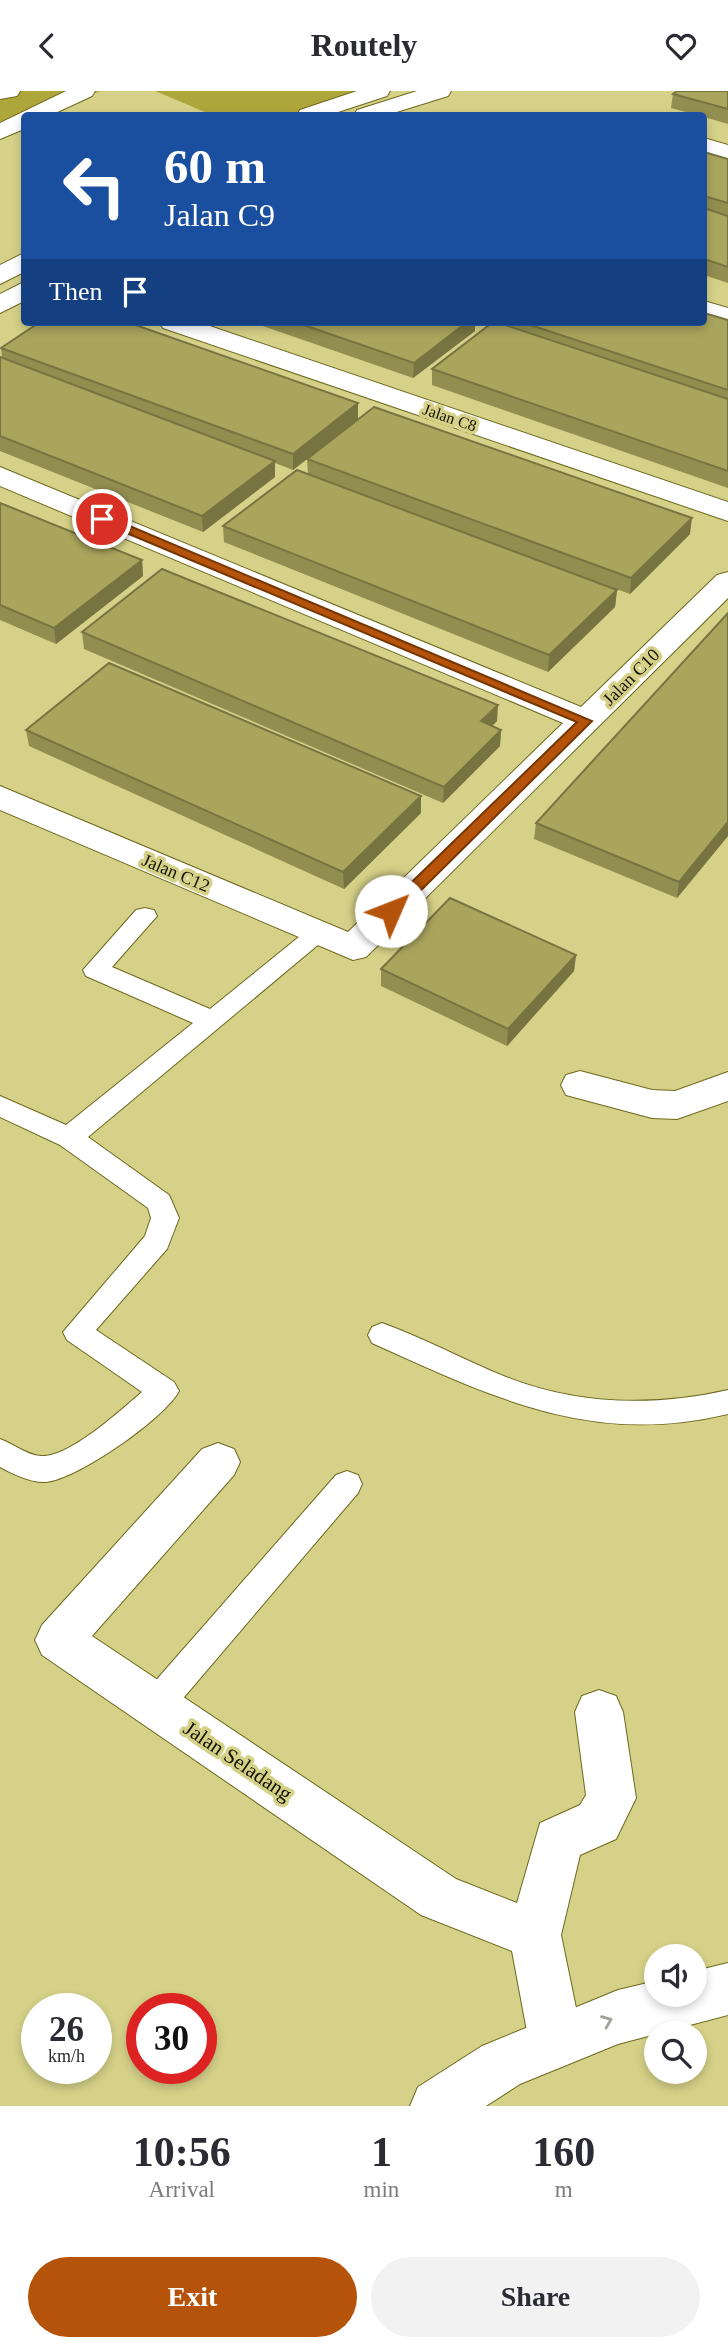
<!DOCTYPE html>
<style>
body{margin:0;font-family:"Times New Roman",serif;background:#f2f2f3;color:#2b2b33;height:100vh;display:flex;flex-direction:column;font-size:26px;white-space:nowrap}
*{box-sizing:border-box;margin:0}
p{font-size:23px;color:#7c7c81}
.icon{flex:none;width:38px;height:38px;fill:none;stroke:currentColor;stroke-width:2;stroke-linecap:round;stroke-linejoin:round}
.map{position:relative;height:2015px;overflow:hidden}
.side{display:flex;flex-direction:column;background:#fff;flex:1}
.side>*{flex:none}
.guide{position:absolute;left:21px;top:21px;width:686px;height:214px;border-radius:7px;box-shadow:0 4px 10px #0003;background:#1a4fa0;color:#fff;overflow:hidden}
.fabs{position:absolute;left:644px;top:1853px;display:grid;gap:14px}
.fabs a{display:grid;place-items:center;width:63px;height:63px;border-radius:50%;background:#fff;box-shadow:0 4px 10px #0003;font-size:35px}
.speed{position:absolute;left:21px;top:1902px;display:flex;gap:14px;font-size:35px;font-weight:700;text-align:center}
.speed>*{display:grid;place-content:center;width:91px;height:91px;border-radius:50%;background:#fff;box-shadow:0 4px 10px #0003;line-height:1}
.speed small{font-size:18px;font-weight:400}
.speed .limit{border:10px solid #d22;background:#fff;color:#111}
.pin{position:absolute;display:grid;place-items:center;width:60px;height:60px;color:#fff;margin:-30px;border:4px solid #fff;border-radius:50%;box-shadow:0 2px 7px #0007}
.me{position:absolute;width:77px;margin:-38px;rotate:46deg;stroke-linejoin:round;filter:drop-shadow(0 0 5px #0008)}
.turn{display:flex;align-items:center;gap:24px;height:147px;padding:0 28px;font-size:32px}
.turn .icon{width:91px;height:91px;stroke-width:2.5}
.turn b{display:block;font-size:49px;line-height:60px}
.then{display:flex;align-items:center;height:66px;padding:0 28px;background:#0003;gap:14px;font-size:26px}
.eta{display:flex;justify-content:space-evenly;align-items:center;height:119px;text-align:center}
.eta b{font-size:42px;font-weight:700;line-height:49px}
.primary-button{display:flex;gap:14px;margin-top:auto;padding:14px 28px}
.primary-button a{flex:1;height:80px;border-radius:42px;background:#b45309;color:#fff;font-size:28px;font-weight:700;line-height:80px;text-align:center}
.primary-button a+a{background:#f2f2f3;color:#2b2b33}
header{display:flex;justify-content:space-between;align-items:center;height:91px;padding:0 28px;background:#fff;font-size:32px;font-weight:700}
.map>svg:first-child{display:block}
</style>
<header><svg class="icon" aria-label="back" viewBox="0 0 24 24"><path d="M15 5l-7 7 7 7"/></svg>Routely<svg class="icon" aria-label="heart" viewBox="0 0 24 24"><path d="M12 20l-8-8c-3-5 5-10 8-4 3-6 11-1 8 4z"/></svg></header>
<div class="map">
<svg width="728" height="2015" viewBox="0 0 728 2015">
<rect width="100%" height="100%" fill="#d6d188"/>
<path fill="#aea63a" d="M0,0H101L24,24V27L0,39Z
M155,0H362L304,24H212Z"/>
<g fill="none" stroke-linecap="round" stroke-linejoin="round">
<defs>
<path id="lane" d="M145,817L154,819L157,825L112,876L210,918L310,837H328L331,843L88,1046L169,1104L179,1127L167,1158L96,1239L174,1291L179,1300C165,1327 78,1388 46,1391C31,1392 13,1383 0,1376V1348C14,1353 26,1364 41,1365C69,1367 121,1319 142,1301L67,1249L63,1241L145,1145L151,1127L148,1117L60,1054L0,1026V1005L66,1034L193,932L86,885L83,879L136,819Z
M382,1232C424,1247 464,1269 506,1286C577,1314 654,1316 728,1299V1323C592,1356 492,1306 372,1252L368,1244L372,1236Z
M347,1380L358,1384L362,1393L358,1402L168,1625L156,1629L144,1625L140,1614L144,1603L336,1384Z"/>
<path id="street" d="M0,0H20L17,5L0,8Z
M66,0H95L92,5L51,24H24V38L0,48V32Z
M704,47L728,54V68L704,61Z
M704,210L728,217V233L704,226Z
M159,231H198L728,411V430L163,237Z
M0,376L581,616L717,484L728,481V507L366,866L353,869L0,719V695L348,841L563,632L0,395Z
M580,980L652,999L675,1000L728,981V1010L677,1028L652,1027L566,1004L561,994L566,984Z
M218,1352L234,1358L240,1371L234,1384L92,1545L456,1788L517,1812L540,1732L580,1714L586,1704L575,1621L582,1605L599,1599L616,1605L623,1621L636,1707L616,1748L580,1764L561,1844L583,1951L575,1970L556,1978L537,1970L529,1951L512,1860L421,1824L42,1564L35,1549L42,1534L202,1358Z"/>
<path id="secondary" d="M357,0H390L387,5L329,24H297L300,19Z
M417,0H451L448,5L387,24H354L357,19Z
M24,162V181L0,193V174Z
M24,191V210L0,222V203Z
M728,1872V1924L618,1953L520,1993L486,2015H410L418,1996L482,1955L618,1899L656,1890V1904H695V1880Z"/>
</defs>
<use href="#lane" stroke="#6e681d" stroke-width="2"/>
<use href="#street" stroke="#6e681d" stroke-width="2"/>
<use href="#secondary" stroke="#6e681d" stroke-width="2"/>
<use href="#lane" fill="#fff" fill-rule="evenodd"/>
<use href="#street" fill="#fff" fill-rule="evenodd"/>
<use href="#secondary" fill="#fff" fill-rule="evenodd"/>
</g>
<path fill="#928e50" d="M728,0V33L704,26V24H697L671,17L673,3Z
M704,61L728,68V192L704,184Z
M728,229V397L432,294V278L507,234V231H704Z
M251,231H482L480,233L475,231V240L413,287Z
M1,257L358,312V328L293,379L275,372V386L203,441L0,360V266L2,267Z
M307,368L690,443L630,503L485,450L617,499L615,516L548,581L224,451L223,435L308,383Z
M0,412L142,469L143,485L56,553L0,529Z
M728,522V745L677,807L534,748L536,732Z
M82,541L497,630L492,635L501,639L500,655L443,712L84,558Z
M26,639L421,722L344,798L29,655Z
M576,864L574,880L507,955L381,895V878Z"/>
<path fill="#777441" d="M467,231H475V240L413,287L414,272Z
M358,312V328L293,379V363Z
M275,370V386L203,441L202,425Z
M692,427L690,443L630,503L631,487Z
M142,469L143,485L56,553L54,537Z
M617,499L615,516L548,581L549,564Z
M498,614L497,630L480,647L481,630Z
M501,639L500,655L443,712L444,696Z
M421,705V722L344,798L343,781Z
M728,731V745L677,807L679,791Z
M576,864L574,880L507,955L508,938Z"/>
<path fill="#aaa55d" stroke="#777441" stroke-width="2" d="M677,0H728V18L673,3Z
M704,61L728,68V112L704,105Z
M704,117L728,125V176L704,168Z
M704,222L728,229V299L521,231H704Z
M40,231H127L358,312L293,363L1,257Z
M295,231H467L414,272Z
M493,231H496L728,308V380L432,278Z
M0,266L275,370L202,425L0,345Z
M374,316L692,427L631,487L307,368Z
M297,379L617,499L549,564L223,435Z
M0,412L142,469L54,537L0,514Z
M162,478L498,614L481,630L501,639L444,696L82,541Z
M728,522V731L679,791L536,732Z
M109,572L421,705L343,781L26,639Z
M450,807L576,864L508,938L381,878Z"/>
<defs><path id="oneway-chevron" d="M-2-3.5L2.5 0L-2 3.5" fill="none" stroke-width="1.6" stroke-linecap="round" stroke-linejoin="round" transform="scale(1.75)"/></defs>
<use stroke="#a1a099" href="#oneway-chevron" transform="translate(607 1930) rotate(-22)"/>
<path fill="#b45309" stroke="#753606" stroke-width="2" d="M98,425H106L592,630L397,823H386V816L577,631L98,430Z"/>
<g text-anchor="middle" stroke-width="7" stroke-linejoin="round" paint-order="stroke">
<g font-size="16" fill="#151200" stroke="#d6d188">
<text transform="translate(450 326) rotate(19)" y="6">Jalan C8</text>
</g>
<g font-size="18" fill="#151200" stroke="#d6d188">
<text transform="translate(631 586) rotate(-45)" y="6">Jalan C10</text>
<text transform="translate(176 782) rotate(23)" y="6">Jalan C12</text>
</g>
<g font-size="21" fill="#151200" stroke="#d6d188">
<text transform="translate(238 1670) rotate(34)" y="7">Jalan Seladang</text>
</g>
</g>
</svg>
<div class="fabs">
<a><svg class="icon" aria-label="sound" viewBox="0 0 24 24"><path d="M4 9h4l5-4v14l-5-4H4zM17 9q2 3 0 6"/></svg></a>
<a><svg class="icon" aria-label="search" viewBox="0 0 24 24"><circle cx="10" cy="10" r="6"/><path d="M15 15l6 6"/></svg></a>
</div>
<div class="speed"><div>26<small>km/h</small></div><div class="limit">30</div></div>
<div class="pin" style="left:102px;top:428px;background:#d93025"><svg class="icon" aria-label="arrive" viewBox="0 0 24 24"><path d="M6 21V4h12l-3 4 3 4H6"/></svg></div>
<svg class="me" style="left:391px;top:820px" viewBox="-20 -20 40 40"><circle r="19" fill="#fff"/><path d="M0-13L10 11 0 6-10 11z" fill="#b45309"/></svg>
<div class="guide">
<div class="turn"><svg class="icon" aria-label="left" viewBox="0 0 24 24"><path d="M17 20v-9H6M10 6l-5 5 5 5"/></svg><div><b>60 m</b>Jalan C9</div></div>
<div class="then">Then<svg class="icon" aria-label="arrive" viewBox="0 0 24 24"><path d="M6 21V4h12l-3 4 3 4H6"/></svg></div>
</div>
</div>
<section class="side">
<div class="eta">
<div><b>10:56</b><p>Arrival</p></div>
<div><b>1</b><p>min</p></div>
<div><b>160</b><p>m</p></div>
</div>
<div class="primary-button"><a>Exit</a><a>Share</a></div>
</section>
